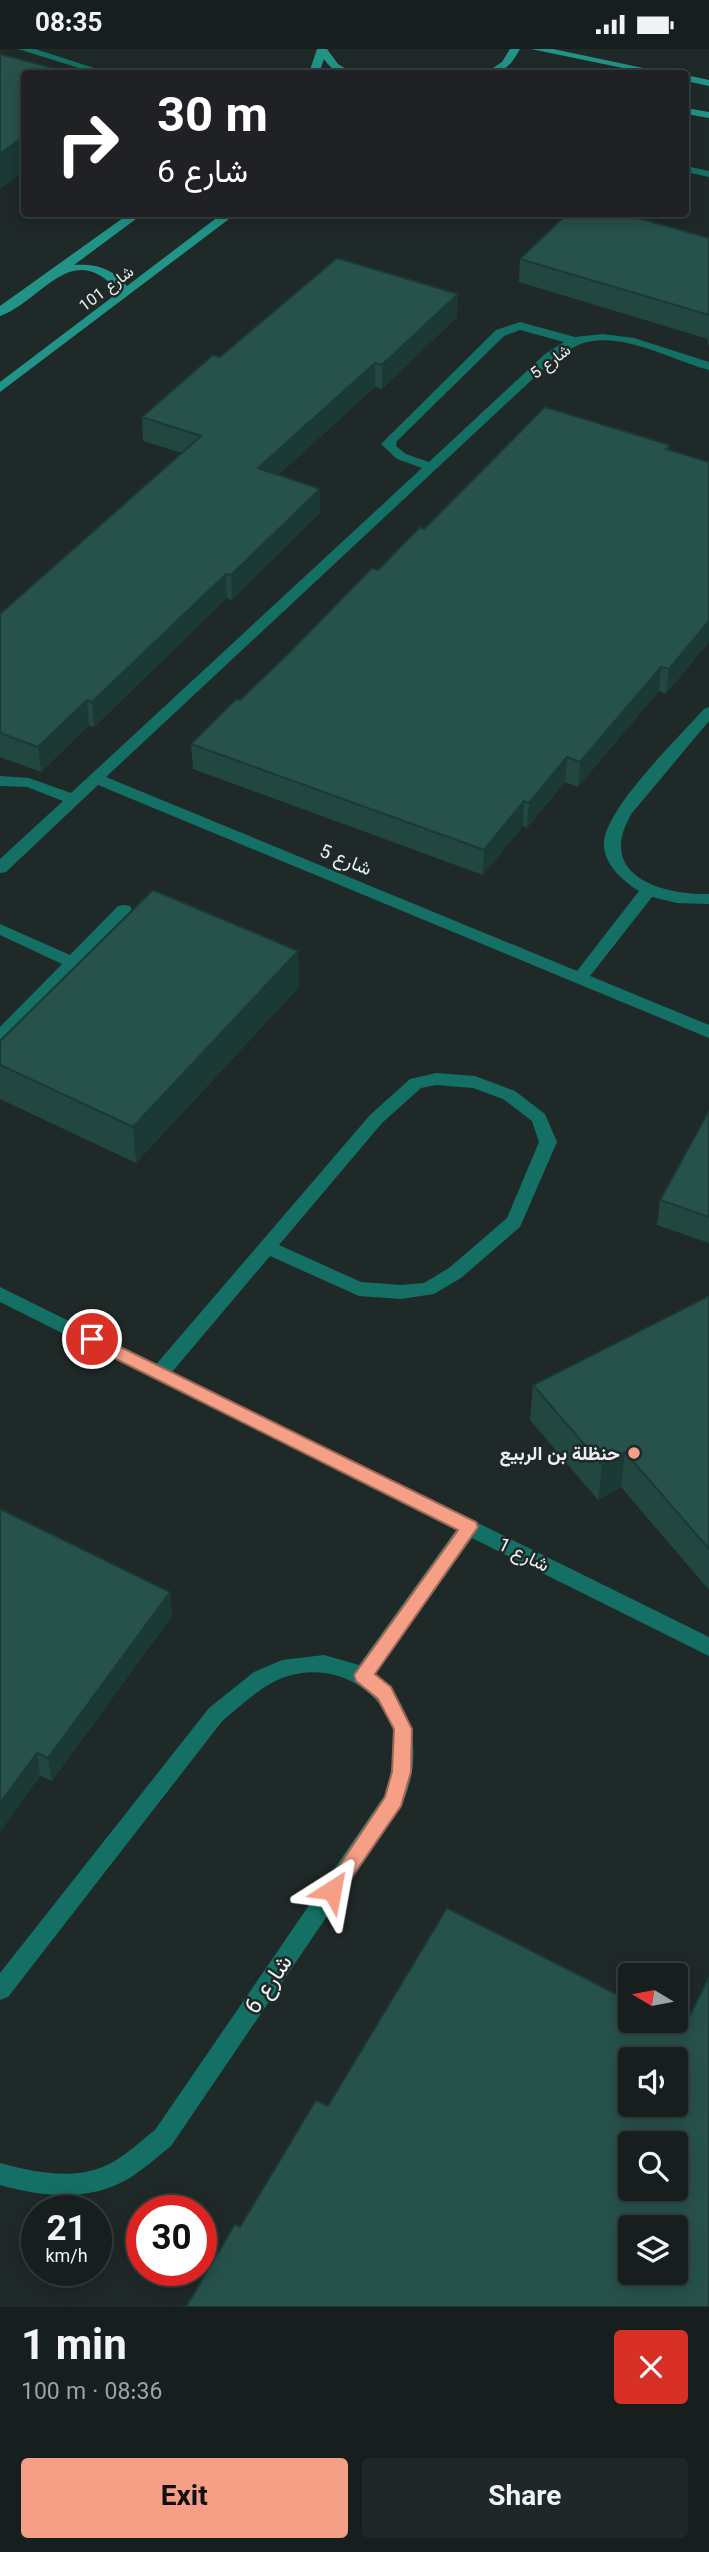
<!DOCTYPE html>
<meta charset="utf-8">
<style>
body{margin:0;font-family:Georgia,Vazirmatn,serif;background:#202727;color:#f1f3f6;height:100vh;display:flex;flex-direction:column;font-size:26px;white-space:nowrap}
*{box-sizing:border-box;margin:0}
p{font-size:23px;color:#9ea2a4}
.icon{flex:none;width:38px;height:38px;fill:none;stroke:currentColor;stroke-width:2;stroke-linecap:round;stroke-linejoin:round}
.map{position:relative;height:2258px;overflow:hidden}
.drawer{display:flex;flex-direction:column;background:#171f1e;flex:1}
.drawer>*{flex:none}
.top-card{position:absolute;left:21px;top:21px;width:668px;height:147px;border-radius:7px;box-shadow:0 4px 18px #0003,0 0 0 2px #363d3c;background:#202124;color:#fff;overflow:hidden}
.needle{width:46px;rotate:280deg}
.tools{position:absolute;left:618px;top:1914px;display:grid;gap:14px}
.tools a{display:grid;place-items:center;width:70px;height:70px;border-radius:7px;background:#171f1e;box-shadow:0 4px 18px #0003,0 0 0 2px #363d3c;font-size:35px}
.speed{position:absolute;left:21px;top:2146px;display:flex;gap:14px;font-size:35px;font-weight:700;text-align:center}
.speed>*{display:grid;place-content:center;width:91px;height:91px;border-radius:50%;background:#171f1e;box-shadow:0 4px 18px #0003,0 0 0 2px #363d3c;line-height:1}
.speed small{font-size:18px;font-weight:400}
.speed .limit{border:10px solid #d22;background:#fff;color:#111}
.pin{position:absolute;display:grid;place-items:center;width:60px;height:60px;color:#fff;margin:-30px;border:4px solid #fff;border-radius:50%;box-shadow:0 2px 7px #0007}
.me{position:absolute;width:77px;margin:-38px;rotate:34deg;stroke-linejoin:round;filter:drop-shadow(0 0 5px #0008)}
.turn{display:flex;align-items:center;gap:24px;height:147px;padding:0 21px;font-size:32px}
.turn .icon{width:91px;height:91px;stroke-width:2.5}
.turn b{display:block;font-size:49px;line-height:60px}
.round{display:grid;place-items:center;flex:none;width:74px;height:74px;border-radius:7px;background:#202727}
.headline{display:flex;align-items:center;justify-content:space-between;height:119px;padding:0 21px}
h1{font-size:42px;font-weight:700;line-height:52px}
.primary-button{display:flex;gap:14px;margin-top:auto;padding:14px 21px}
.primary-button a{flex:1;height:80px;border-radius:7px;background:#f49f86;color:#111;font-size:28px;font-weight:700;line-height:80px;text-align:center}
.primary-button a+a{background:#202727;color:#f1f3f6}
.status{display:flex;justify-content:space-between;align-items:center;height:49px;padding:0 35px;background:#171f1e;direction:ltr}
.status svg{height:19px;fill:currentColor}
.map>svg:first-child{display:block}
</style>
<div class="status"><b>08:35</b><svg viewBox="0 0 49 12"><path d="M0 12V9h3v3zM5 12V6h3v6zM10 12V3h3v9zM15 12V0h3v12zM26 1h20v11H26zM47 4h2v5h-2z"/></svg></div>
<div class="map">
<svg width="709" height="2258" viewBox="0 0 709 2258">
<rect width="100%" height="100%" fill="#1f2928"/>
<g fill="none" stroke-linecap="round" stroke-linejoin="round">
<path fill="#147065" fill-rule="evenodd" d="M18,0H35L110,24H95Z
M124,856L130,857L132,861L130,865L6,992L0,994V978L62,915L0,886V875L70,906L118,857Z
M436,1024L475,1027L515,1042L545,1065L557,1093L520,1178L461,1229L434,1245L401,1250L359,1247L270,1207L167,1329L160,1331L153,1329L151,1324L153,1319L370,1066L410,1030ZM436,1036L473,1039L503,1050L532,1072L539,1093L507,1169L449,1219L424,1234L401,1236L361,1233L279,1196L382,1074L421,1039Z"/>
<path fill="#147065" fill-rule="evenodd" d="M686,117L709,122V128L686,123Z
M520,273L575,288L603,285L634,289L709,313V321C671,311 627,284 587,293C575,296 564,304 553,311L106,728L577,922L639,842C623,832 602,814 604,792C608,757 679,688 704,660L709,658V672L632,764C595,825 659,846 709,845V855L677,854L652,848L590,927L709,976V989L98,736L6,823L0,824V810L63,752L27,738L0,737V727L29,729L71,744L422,419L397,410L381,395L496,281ZM520,281L564,293L545,305L429,413L406,405L396,397L397,392L504,287Z
M0,1238L709,1588V1607L472,1489L375,1625C417,1658 423,1711 401,1758L171,2097C157,2108 143,2121 128,2130C88,2153 43,2148 0,2136V2114C33,2123 74,2132 107,2116C125,2108 139,2093 155,2081L384,1747C390,1727 399,1699 392,1678C376,1634 328,1613 285,1628C262,1636 242,1656 223,1671L8,1948L0,1951V1924L209,1659L254,1623L282,1611L324,1606L359,1616L456,1481L0,1253Z"/>
<path fill="#229487" fill-rule="evenodd" d="M317,0H327L338,15L353,24C340,25 332,22 324,10L319,24H309Z
M510,0H520C511,16 505,24 486,24L502,13Z
M531,0H553L667,24H647Z
M686,26L709,31V37L686,32Z
M686,59L709,63V69L686,65Z
M130,164H144L74,216C97,215 111,219 127,237L223,164H237L0,343V333L119,243C71,188 43,252 0,267V257Z"/>
</g>
<path fill="#224741" d="M709,189V296L708,295V290L519,233L520,210Z
M457,268L382,340L375,338L278,426L320,440V464L232,551L227,549L94,678L89,676L41,723L0,708V565L182,404L143,392L142,368L220,308Z
M670,396L669,401L709,413V593L666,645L659,642L578,738L565,733L527,779L523,777L483,826L193,720L191,695L240,651L424,480Z
M298,902L299,938L136,1114L0,1050V992Z
M709,1062V1194L657,1176L660,1151Z
M709,1247V1541L621,1438L598,1451L530,1371L533,1336Z
M0,1460L170,1543L172,1567L52,1732L40,1727L0,1783Z"/>
<path fill="#1b3935" d="M24,87V122L0,140V105Z
M458,245L457,268L382,340V316Z
M375,314V338L259,444L258,419Z
M320,440V464L232,551L231,526Z
M226,525L227,549L94,678L92,653Z
M709,572V593L666,645L669,620Z
M661,618L659,642L578,738L580,713Z
M87,651L89,676L41,723L38,698Z
M567,708L565,733L527,779L529,754Z
M524,752L523,777L483,826L484,801Z
M298,902L299,938L136,1114L133,1078Z
M625,1403L621,1438L598,1451L602,1416Z
M170,1543L172,1567L52,1732L48,1709Z
M37,1704L40,1727L0,1783V1754Z"/>
<path fill="#27524c" stroke="#1b3935" stroke-width="2" fill-rule="evenodd" d="M0,5L72,24H24V87L0,105Z
M568,164H620L709,189V266L520,210Z
M337,209L458,245L382,316L375,314L258,419L320,440L231,526L226,525L92,653L87,651L38,698L0,684V565L201,387L142,368L213,306L220,308Z
M545,358L670,396L666,400L709,413V572L669,620L661,618L580,713L567,708L529,754L524,752L484,801L191,695L236,650L240,651L288,605L372,519L378,521L420,478L424,480Z
M153,841L298,902L133,1078L0,1016V992Z
M709,1062V1168L660,1151Z
M709,1247V1500L625,1403L602,1416L533,1336Z
M0,1460L170,1543L48,1709L37,1704L0,1754Z
M447,1859L630,1952V1972H669L683,1980L709,1928V2258H186L235,2175L240,2178L316,2051L328,2057ZM630,2011H676V2056H630ZM630,2095H676V2140H630ZM630,2179H676V2224H630Z"/>
<path fill="#f49f86" stroke="#9f6757" stroke-width="2" d="M92,1284L476,1473L478,1478L375,1625L391,1638L412,1680L411,1723L401,1757L339,1847L332,1850L326,1847L323,1841L385,1748L392,1723L394,1680L378,1650L356,1632L354,1626L458,1481L86,1295L83,1290L86,1286Z"/>
<circle fill="#f49f86" stroke="#1f2928" stroke-width="2.5" cx="634" cy="1404" r="7"/>
<g text-anchor="middle" stroke-width="5" stroke-linejoin="round" paint-order="stroke">
<g font-size="16" fill="#ebf2f1" stroke="#1f2928">
<text transform="translate(106 239) rotate(-37)" y="6">شارع 101</text>
<text transform="translate(550 312) rotate(-37)" y="6">شارع 5</text>
</g>
<g font-size="19" fill="#ebf2f1" stroke="#1f2928">
<text transform="translate(346 810) rotate(22)" y="7">شارع 5</text>
<text transform="translate(524 1505) rotate(26)" y="7">شارع 1</text>
</g>
<g font-size="19" font-weight="bold" fill="#ebf2f1" stroke="#1f2928" text-anchor="end">
<text x="620" y="1411">حنظلة بن الربيع</text>
</g>
<g font-size="23" fill="#ebf2f1" stroke="#1f2928">
<text transform="translate(268 1935) rotate(-56)" y="8">شارع 6</text>
</g>
</g>
</svg>
<div class="tools">
<a><svg class="needle" viewBox="-14 -14 28 28"><path d="M0-13l5 13h-10z" fill="#e53935"/><path d="M0 13l5-13h-10z" fill="#9ea2a4"/></svg></a>
<a><svg class="icon" aria-label="sound" viewBox="0 0 24 24"><path d="M4 9h4l5-4v14l-5-4H4zM17 9q2 3 0 6"/></svg></a>
<a><svg class="icon" aria-label="search" viewBox="0 0 24 24"><circle cx="10" cy="10" r="6"/><path d="M15 15l6 6"/></svg></a>
<a><svg class="icon" aria-label="layers" viewBox="0 0 24 24"><path d="M12 4l9 5-9 5-9-5zM3 14l9 5 9-5"/></svg></a>
</div>
<div class="speed"><div>21<small>km/h</small></div><div class="limit">30</div></div>
<div class="pin" style="left:92px;top:1290px;background:#d93025"><svg class="icon" aria-label="arrive" viewBox="0 0 24 24"><path d="M6 21V4h12l-3 4 3 4H6"/></svg></div>
<svg class="me" style="left:332px;top:1841px" viewBox="-20 -20 40 40"><path d="M0-17L14 15 0 8-14 15z" fill="#f49f86" stroke="#fff" stroke-width="4"/></svg>
<div class="top-card">
<div class="turn"><svg class="icon" aria-label="right" viewBox="0 0 24 24"><path d="M7 20v-9h11M14 6l5 5-5 5"/></svg><div><b>30 m</b>شارع 6</div></div>
</div>
</div>
<section class="drawer">
<div class="headline"><div><h1>1 min</h1><p>100 m · 08:36</p></div><a class="round" style="background:#d93025;color:#fff"><svg class="icon" aria-label="close" viewBox="0 0 24 24"><path d="M6 6l12 12M18 6L6 18"/></svg></a></div>
<div class="primary-button"><a>Exit</a><a>Share</a></div>
</section>
